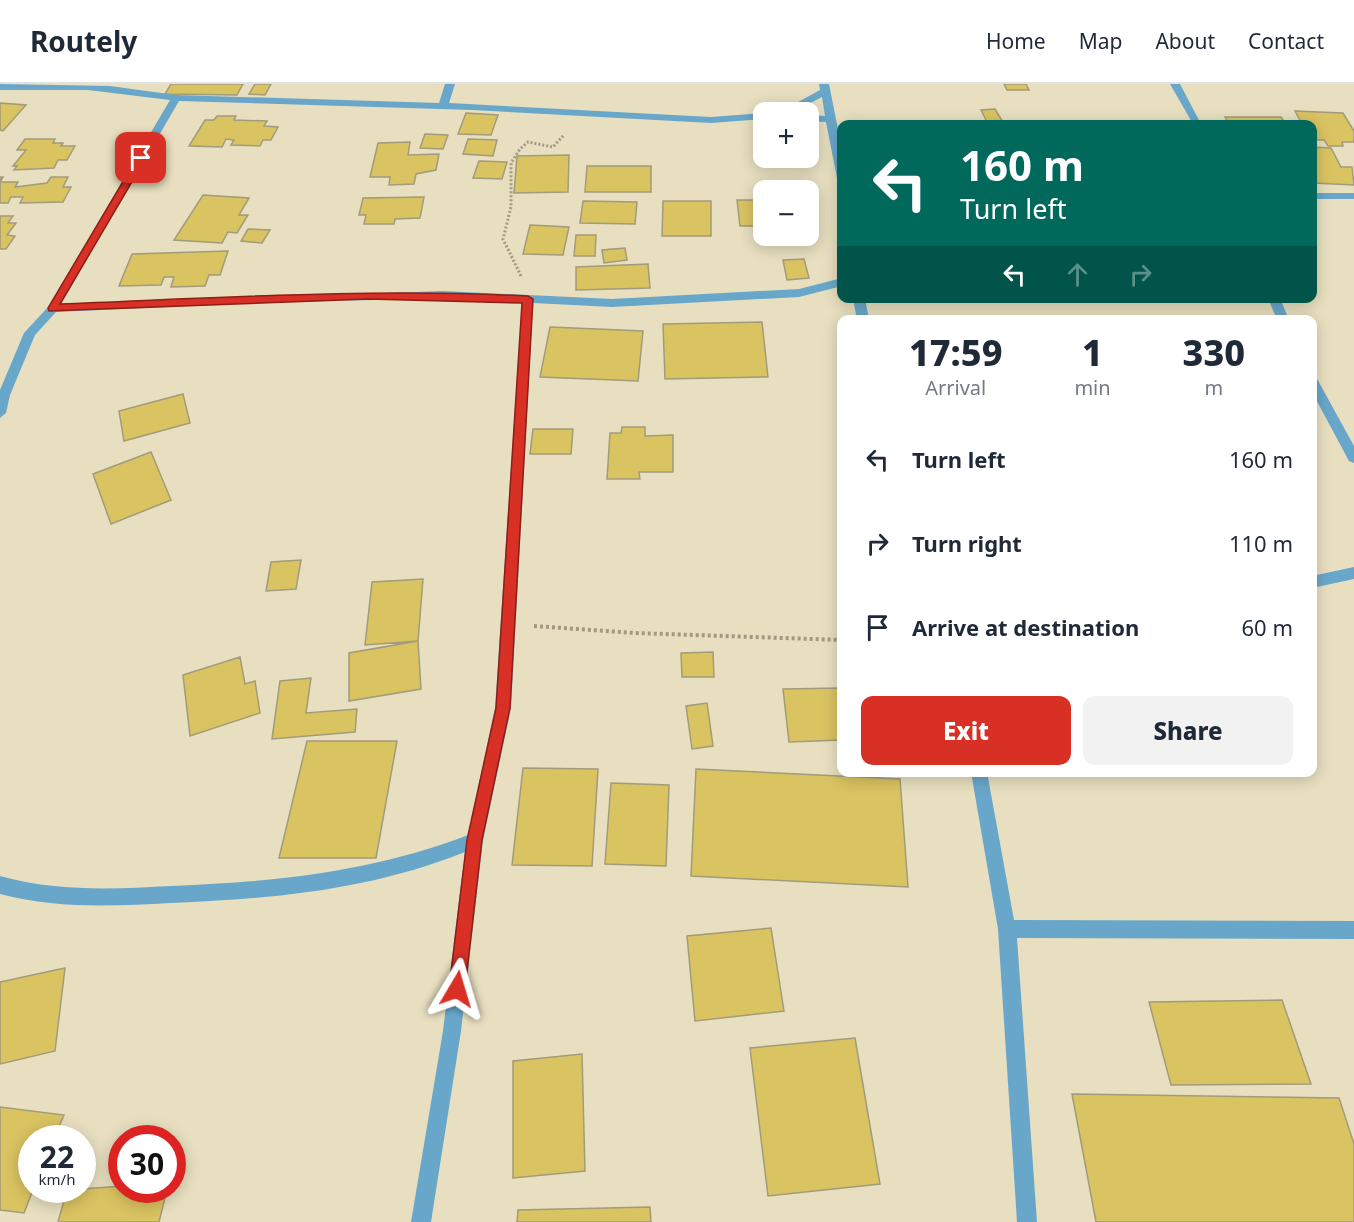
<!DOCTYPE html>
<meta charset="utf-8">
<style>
body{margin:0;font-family:"Noto Sans",sans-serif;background:#f2f2f3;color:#1f2937;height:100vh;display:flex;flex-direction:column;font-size:22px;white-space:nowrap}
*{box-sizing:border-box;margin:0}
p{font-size:20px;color:#747a83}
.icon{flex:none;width:33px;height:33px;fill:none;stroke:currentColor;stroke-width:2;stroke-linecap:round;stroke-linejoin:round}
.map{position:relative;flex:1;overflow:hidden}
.drawer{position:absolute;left:837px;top:231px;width:480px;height:462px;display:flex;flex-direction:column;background:#fff;border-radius:12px;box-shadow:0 3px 15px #0003}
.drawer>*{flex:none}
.top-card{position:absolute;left:837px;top:36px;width:480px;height:183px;border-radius:12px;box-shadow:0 3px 15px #0003;background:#00695c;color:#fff;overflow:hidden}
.fabs{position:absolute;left:753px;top:18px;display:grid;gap:12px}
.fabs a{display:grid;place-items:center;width:66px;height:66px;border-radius:12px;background:#fff;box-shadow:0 3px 15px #0003;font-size:30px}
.speed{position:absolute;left:18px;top:1041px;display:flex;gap:12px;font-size:30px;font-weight:700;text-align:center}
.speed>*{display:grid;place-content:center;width:78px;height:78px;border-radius:50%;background:#fff;box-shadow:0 3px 15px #0003;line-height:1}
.speed small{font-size:15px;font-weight:400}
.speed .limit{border:9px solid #d22;background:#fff;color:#111}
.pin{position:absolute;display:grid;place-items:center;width:51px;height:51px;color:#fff;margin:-26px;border-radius:12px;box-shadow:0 3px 9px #0006}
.me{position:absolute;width:66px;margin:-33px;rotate:7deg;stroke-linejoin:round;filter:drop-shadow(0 0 4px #0008)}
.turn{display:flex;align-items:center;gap:21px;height:126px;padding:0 24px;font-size:27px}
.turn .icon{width:78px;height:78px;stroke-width:2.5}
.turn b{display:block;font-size:42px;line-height:51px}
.lanes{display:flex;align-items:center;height:57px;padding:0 24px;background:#0003;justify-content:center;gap:30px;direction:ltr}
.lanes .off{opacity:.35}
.eta{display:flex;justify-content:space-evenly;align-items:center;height:102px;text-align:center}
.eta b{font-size:36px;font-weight:800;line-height:42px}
.action{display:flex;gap:12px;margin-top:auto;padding:12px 24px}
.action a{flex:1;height:69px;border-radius:12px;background:#d93025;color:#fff;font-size:24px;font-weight:800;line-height:69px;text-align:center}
.action a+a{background:#f2f2f3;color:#1f2937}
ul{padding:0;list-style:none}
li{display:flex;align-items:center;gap:18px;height:84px;padding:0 24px}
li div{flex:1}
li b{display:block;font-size:22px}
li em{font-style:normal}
header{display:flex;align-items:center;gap:36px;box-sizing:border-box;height:84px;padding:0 30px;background:#fff;border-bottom:2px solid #e0e1e3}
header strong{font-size:28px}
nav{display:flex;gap:33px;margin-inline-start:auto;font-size:21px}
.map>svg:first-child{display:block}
</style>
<header>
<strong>Routely</strong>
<nav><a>Home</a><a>Map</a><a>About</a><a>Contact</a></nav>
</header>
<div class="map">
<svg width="1354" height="1138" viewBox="0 0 1354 1138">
<rect width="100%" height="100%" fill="#e7dfbf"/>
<path fill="#dac361" stroke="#a29b7c" stroke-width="1.5" d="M171,0H243L237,11L165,10Z
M255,0H271L265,11L249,10Z
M1004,0H1026L1029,6H1007Z
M0,19L26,21L3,47L0,46Z
M995,25L1004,40H988L981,26Z
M1295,27L1343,29L1354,47V58H1342L1343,62H1328L1324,56H1312V40H1302Z
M466,29L498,31L491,51L458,50Z
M217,32H236L234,36L267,37L264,42L278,43L271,56H263L260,62L231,61L234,56L226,55L222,63L189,62L205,36H214Z
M1225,33H1281L1286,40H1290H1229Z
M425,50L448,51L443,65L420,64Z
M25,55H55L53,59H63L61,62H75L67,76H58L54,84L14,86L17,82H13L26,66H17Z
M468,55L497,56L493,72L463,70Z
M410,58L408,71L439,70L436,86L416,90L414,100L389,101L390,93H370L378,59Z
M1312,63L1331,64L1341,83H1352L1354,101L1313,99Z
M569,71L568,108L514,109L517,72Z
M479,77L507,78L502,95L473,94Z
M587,82H651V108H585Z
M0,93H3L0,98H18L15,103L47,99L51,93H68L63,103H71L63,118L20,119L23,113H11L8,119H0Z
M203,111L249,114L239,131H248L237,149L228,148L222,159L174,156Z
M424,113L420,134L395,135L394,140H364L366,131H359L363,114Z
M737,116H764V145L763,142H740Z
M583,117L637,118L635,140L580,139Z
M663,117H711V152H662Z
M0,132H13L8,139H16L7,151L15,152L6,165H0Z
M530,141L569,143L563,171L523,170Z
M248,145L270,146L262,159L241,157Z
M576,151H596L595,172H574Z
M625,164L627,176L604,179L602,166Z
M228,167L220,191H209L205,202L171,203L174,193H164L161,201L119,202L132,170Z
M804,175L809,194L787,196L783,176Z
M648,180L650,204L576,206V183Z
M762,238L768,293L665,295L663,240Z
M550,243L643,247L638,297L540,293Z
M183,310L190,339L124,357L119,327Z
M622,343H645V352L673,351V388H639L640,395H607L610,349H621Z
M533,345H573L571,370H530Z
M151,368L171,416L111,440L93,390Z
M301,476L296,505L266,507L271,478Z
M423,495L418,557L365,561L372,498Z
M418,557L421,605L349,617V569Z
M713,568L714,593H682L681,569Z
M240,573L245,600L255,597L260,629L190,652L183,591Z
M311,594L306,629L357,625L355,648L272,655L280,597Z
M842,604V656L789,658L783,605Z
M707,619L713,662L692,665L686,622Z
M307,657H397L376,774H279Z
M523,684L598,685L592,782L512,781Z
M696,685L900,695L908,803L691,792Z
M611,699L669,701L666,782L605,780Z
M771,844L784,927L695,937L687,852Z
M65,884L55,967L0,980V898Z
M1282,916L1311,1000L1171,1001L1149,918Z
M855,954L880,1100L768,1112L750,964Z
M582,970L585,1087L513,1094V977Z
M1072,1010L1339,1014L1354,1060V1138H1096Z
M0,1023L64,1031L54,1054H32L33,1106L24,1129L0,1126Z
M122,1102V1106H167L159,1138H58L67,1106Z
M650,1123L651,1138H517L518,1126Z"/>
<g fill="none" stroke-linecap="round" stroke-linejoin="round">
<path stroke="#a09a82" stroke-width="3" stroke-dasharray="2 2" stroke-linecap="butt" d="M521,192L503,155L511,123V79L520,65L528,58L553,63L564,51"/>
<path stroke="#a09a82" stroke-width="4" stroke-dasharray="3 3" stroke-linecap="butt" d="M534,542L635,549L842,556"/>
<path fill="#69a7ca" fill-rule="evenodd" d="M0,0L110,2L176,11L439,19L445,0H455L449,19L711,33L764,29V35L711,39L472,26L179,17L61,220L443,207L612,215L799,205L842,194V202L799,213L612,223L533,219L511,624L483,756L461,947L431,1138H411L443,947L465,768C370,806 272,815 171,819C113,822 57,825 0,810V792C57,808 114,805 172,802C274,798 372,788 468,751L495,624L522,218C367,211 211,222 56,228L35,251L10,311L6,329L0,334V306L24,249L49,222L170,16L88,6H0Z
M819,0H829L842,65V97L837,94L826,38L808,37V31L825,32L822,13L797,26L772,28L791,22L820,6Z
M1170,0H1180L1201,40H1193Z
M1312,109H1354V115H1312Z
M853,214H865L869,236H857Z
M1268,214H1280L1289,236H1277Z
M1312,292L1316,293L1354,362V379L1349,377L1312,308Z
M1354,483V495L1312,504V492Z
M971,688H987L1014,836L1354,837V855L1017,854L1037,1138H1017L998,845Z"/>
</g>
<path fill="#d93025" stroke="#8d1f18" stroke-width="1.5" d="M141,71L146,74L60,220C216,214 372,204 528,212L533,215L510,624L482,756L465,905L463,911L457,913L451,911L449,905L467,756L496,624L522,219L368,215L49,227L48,224L137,74Z"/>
</svg>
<div class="fabs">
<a>+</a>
<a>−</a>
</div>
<div class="speed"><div>22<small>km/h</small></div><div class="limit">30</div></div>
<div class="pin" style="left:141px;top:74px;background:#d93025"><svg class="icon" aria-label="arrive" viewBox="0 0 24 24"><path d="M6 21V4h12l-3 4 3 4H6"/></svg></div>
<svg class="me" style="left:457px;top:905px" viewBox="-20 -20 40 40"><path d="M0-17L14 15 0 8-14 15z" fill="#d93025" stroke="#fff" stroke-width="4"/></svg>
<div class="top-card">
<div class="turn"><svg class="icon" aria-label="left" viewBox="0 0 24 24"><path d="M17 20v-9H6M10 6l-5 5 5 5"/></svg><div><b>160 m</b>Turn left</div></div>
<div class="lanes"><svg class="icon" aria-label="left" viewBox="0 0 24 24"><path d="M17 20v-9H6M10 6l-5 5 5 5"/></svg><svg class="icon off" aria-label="ahead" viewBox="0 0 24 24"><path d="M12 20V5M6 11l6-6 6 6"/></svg><svg class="icon off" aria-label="right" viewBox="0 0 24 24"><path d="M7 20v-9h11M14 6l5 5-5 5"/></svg></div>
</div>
<section class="drawer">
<div class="eta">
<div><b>17:59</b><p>Arrival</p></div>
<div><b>1</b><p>min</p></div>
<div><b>330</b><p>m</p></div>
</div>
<ul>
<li><svg class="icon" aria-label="left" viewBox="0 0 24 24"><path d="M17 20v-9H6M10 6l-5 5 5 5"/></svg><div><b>Turn left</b></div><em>160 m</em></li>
<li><svg class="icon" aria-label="right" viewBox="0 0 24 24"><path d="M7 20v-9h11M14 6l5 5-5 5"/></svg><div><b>Turn right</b></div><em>110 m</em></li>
<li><svg class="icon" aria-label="arrive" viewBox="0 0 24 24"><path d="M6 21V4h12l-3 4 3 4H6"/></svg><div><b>Arrive at destination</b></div><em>60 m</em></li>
</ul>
<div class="action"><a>Exit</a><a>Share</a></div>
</section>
</div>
